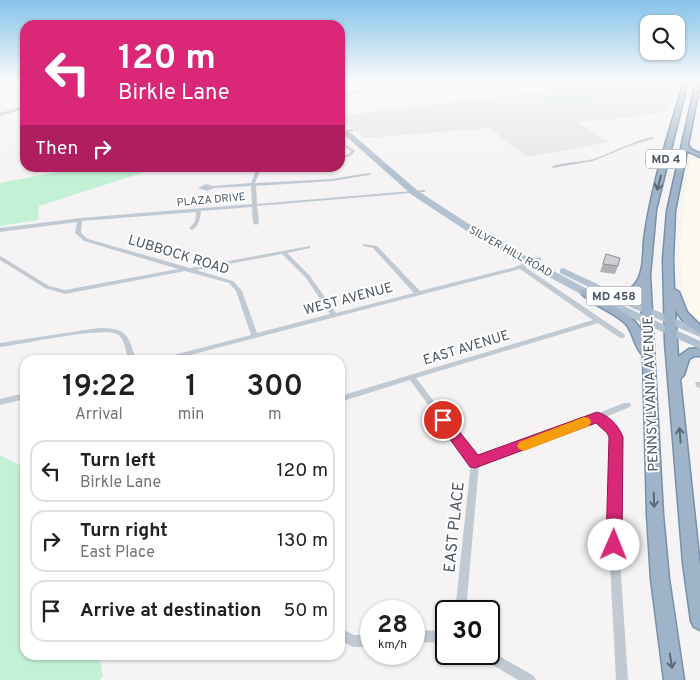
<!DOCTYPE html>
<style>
body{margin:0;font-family:Overpass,sans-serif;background:#f6f6f6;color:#202124;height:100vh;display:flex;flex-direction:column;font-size:19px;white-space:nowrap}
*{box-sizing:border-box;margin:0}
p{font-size:16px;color:#757577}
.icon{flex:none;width:28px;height:28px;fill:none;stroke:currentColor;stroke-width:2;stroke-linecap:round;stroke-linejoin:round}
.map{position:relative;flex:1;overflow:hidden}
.panel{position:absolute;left:20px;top:355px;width:325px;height:305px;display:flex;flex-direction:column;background:#fff;border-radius:15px;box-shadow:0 1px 4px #0004}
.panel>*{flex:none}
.guide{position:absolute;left:20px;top:20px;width:325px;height:152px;border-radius:15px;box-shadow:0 1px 4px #0004;background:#db2777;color:#fff;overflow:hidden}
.tools{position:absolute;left:640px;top:15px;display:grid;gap:10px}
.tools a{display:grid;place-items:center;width:45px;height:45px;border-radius:10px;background:#fff;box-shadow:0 1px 4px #0004;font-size:25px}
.speed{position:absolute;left:360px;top:600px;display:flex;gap:10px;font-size:25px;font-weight:700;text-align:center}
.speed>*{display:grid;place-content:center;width:65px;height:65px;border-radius:50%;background:#fff;box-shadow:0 1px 4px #0004;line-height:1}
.speed small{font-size:12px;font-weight:400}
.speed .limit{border:2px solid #111;border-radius:8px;background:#fff;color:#111}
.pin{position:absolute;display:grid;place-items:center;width:42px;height:42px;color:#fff;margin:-21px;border:2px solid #fff;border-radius:50%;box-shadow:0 1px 5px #0007}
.me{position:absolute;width:55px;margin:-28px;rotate:1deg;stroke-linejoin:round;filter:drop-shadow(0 0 4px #0008)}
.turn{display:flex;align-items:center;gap:18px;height:105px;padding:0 15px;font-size:22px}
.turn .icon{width:65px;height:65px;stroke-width:2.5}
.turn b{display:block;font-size:35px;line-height:42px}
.then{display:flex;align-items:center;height:48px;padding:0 15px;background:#0003;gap:10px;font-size:19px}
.eta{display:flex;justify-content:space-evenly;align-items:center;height:85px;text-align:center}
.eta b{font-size:30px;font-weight:600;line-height:35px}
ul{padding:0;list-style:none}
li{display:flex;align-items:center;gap:15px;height:62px;margin:0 10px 8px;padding:0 5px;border:2px solid #e0e0e0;border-radius:15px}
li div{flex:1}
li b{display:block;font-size:19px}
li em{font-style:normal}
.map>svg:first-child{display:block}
</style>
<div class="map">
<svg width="700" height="680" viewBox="0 0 700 680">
<rect width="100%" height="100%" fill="#f5f3f3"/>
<path fill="#fdf9ef" d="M696,158H700V324L693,318L684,306L680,248L685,192L691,160Z"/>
<path fill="#e6e4e5" d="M619,81L675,88L668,111L625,118L576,122L609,142L528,157L489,128L365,138L340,120V116Z"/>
<path fill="#c3f1d5" d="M578,93L595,100L553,105L537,98Z
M77,168L154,169L39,206L38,220L0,226V183Z
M0,455L25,468V655H99L103,676L100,680H0Z"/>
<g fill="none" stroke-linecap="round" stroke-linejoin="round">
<defs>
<path id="trunk" d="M684,81H688L656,210L650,275L663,515L669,579L684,680H664L651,579L647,515L643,355C634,348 634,333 626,324C613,311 592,306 580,292L581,290H589L632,318L642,331L641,290C630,299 608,300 597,291C607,282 624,298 635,284C644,273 643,254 644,240C651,186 669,133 684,81Z
M696,81H700V83L688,145L692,150L700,153V157L687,151L675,211L673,260L674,289L679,292L687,312L700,325V333L686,325L675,310L678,357L689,349L700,348V356H695L689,359L684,375L680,379L700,566V630L694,627L691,621L683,563L665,342L663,260L667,211Z"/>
</defs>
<use href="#trunk" stroke="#7690ad" stroke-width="3"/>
<path fill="#c1cad2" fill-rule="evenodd" d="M349,81H352L373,91L370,92Z
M417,81H420L424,83L422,84Z
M352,129L354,130L353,131L340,133V131Z
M652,137H653V139L632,145L593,161L553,168L551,167C564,161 580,163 593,159C613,153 631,141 652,137Z
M340,141L354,150L355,151L351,156L340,159V157L349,154L351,151L340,144Z
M43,168H47L48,172H44Z
M257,168H261L255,183L332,179L369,173L371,174L369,175L332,181L256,186L257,204L424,190L426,191L424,192L257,206L259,223L256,225L253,223L252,207L201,211C200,219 199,226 192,230L189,228L195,222L196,212L82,221L81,233L88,239L190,268L310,246V248L287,253L310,276L336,313L414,293L373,248L363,246V244L377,246L420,291L515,267L539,257L541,258V260L525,267L624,334L625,336L624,338H620L598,323L416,378L477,458L515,446L624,403H630L631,405L630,407L603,418L614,426L620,437L619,545L628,680H616L609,545L612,437L608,430L596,421L520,451L479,464L466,611H455L471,463L410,380L340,402V396L593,320L520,269L171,360H158L162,358L251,335L236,291L229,283L185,271L65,294L45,288L0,260V256L2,257L49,286L65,290L178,269L84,241L75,233L77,222L0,232V228L80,218L252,204L251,186L214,188L207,191L198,188L206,184L213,186L251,183ZM282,254L306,278L330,314L257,333L242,291L233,281L196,270Z
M98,328C127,328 128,334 136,360H128C126,352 125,341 119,335C106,325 20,345 0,347V343Z
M696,382H700V388L697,387L695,384Z
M25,393V399L0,405V399Z
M340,628L354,635H371V647H353L340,640Z
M414,630L446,631V643L414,642Z
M489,650L534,676L536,680H518L481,658L479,654H489Z"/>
<path fill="#c1cad2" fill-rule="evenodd" d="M431,81H440L340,96V94Z"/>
<path fill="#c1cbd6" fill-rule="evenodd" d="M23,106H25V109L0,116V113Z"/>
<path fill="#b3c2d1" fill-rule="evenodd" d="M340,126L352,134L418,191L486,235L593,292L700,341V349L586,297L479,239L412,195L340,131Z
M563,268L638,303L700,329V337L630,307L560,273V269Z"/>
<use href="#trunk" fill="#9fb4c9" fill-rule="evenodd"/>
</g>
<path fill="#b0b2b7" d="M606,254L618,266L615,274L600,272Z"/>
<path fill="#cdcfd5" stroke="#909195" d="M606,254L620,258L618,266L603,264Z"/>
<defs><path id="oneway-shaft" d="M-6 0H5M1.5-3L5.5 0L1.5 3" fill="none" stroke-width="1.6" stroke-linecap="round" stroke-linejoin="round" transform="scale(1.25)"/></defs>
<g stroke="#5b6976">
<use href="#oneway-shaft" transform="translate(659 183) rotate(105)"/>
<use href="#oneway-shaft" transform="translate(680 435) rotate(-95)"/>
<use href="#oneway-shaft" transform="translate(654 500) rotate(88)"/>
<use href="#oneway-shaft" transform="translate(671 661) rotate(81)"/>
</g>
<linearGradient id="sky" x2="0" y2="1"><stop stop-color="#85c3ea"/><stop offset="0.46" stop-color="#fafafa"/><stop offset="1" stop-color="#fafafa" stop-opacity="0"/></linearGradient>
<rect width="700" height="176" fill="url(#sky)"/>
<path fill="#db2777" stroke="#8e194d" d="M597,412C610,416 618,425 623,437L622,545L620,551L614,553L608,551L606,545L609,437L607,433L596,423L475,468L470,467L436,420L438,416H447L478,455Z"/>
<path fill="#f59e0b" d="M584,417L589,418L591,422L589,426L524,451L519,449L517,446L519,442Z"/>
<g text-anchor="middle" stroke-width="4" stroke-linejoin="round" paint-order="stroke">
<g font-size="11" fill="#4a5661" stroke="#fff">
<text transform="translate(211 199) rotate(-5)" y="4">PLAZA DRIVE</text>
<text transform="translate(511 251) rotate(29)" y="4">SILVER HILL ROAD</text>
</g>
<g fill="#fff" stroke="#808990" stroke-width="1">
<rect x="646" y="149.5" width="40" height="19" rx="4"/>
<rect x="586.5" y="286.5" width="55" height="19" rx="4"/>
</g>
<g font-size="12" font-weight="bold" fill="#4a5661">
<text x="666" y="163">MD 4</text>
<text x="614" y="300">MD 458</text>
</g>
<g font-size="14" fill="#4a5661" stroke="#fff">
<text transform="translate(179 254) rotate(17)" y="5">LUBBOCK ROAD</text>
<text transform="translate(348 298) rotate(-15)" y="5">WEST AVENUE</text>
<text transform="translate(466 347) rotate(-17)" y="5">EAST AVENUE</text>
<text transform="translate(650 394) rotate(-92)" y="5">PENNSYLVANIA AVENUE</text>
</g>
<g font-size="16" fill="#4a5661" stroke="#fff">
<text transform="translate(453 527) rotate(-84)" y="6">EAST PLACE</text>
</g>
</g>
</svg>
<div class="tools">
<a><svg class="icon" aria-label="search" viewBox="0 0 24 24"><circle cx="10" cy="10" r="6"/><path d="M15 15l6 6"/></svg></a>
</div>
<div class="speed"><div>28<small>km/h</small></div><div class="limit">30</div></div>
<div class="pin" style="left:443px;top:420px;background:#d93025"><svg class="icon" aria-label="arrive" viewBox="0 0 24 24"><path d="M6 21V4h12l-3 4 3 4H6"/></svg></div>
<svg class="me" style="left:614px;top:545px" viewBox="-20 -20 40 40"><circle r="19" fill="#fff"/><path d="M0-13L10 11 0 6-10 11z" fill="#db2777"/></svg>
<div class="guide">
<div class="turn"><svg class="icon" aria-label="left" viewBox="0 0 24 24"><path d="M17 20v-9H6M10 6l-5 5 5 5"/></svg><div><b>120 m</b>Birkle Lane</div></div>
<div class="then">Then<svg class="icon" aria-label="right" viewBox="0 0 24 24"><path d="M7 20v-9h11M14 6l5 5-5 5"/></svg></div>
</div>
<section class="panel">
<div class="eta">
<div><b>19:22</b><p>Arrival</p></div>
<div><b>1</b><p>min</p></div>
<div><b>300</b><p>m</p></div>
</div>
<ul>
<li><svg class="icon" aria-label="left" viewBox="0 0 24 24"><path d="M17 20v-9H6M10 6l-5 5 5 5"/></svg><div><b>Turn left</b><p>Birkle Lane</p></div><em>120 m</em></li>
<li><svg class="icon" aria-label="right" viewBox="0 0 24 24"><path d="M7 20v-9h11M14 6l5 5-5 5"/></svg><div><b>Turn right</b><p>East Place</p></div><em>130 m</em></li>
<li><svg class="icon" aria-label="arrive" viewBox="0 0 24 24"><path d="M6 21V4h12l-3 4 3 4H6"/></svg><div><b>Arrive at destination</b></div><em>50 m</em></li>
</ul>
</section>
</div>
